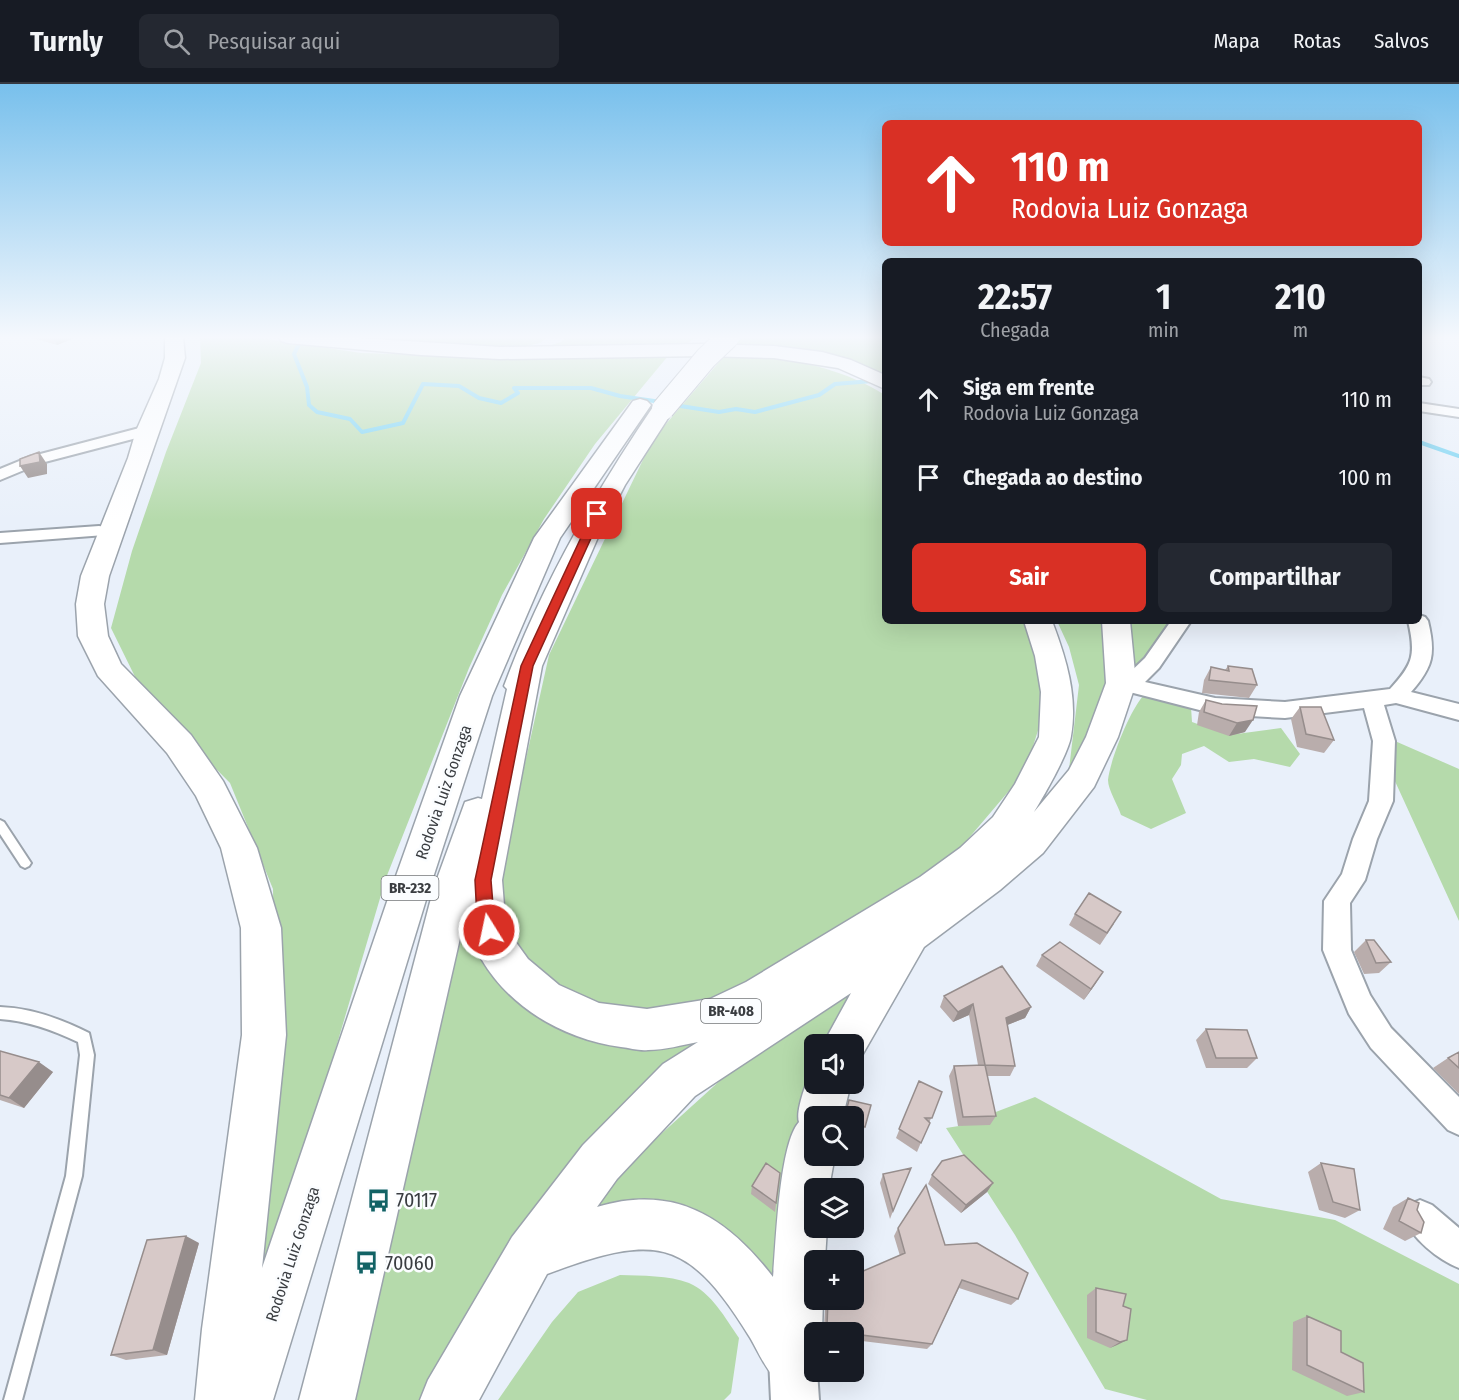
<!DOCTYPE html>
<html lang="pt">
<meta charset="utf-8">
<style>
body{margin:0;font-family:"Fira Sans Condensed",sans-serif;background:#242831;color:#f1f3f6;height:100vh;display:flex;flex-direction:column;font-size:22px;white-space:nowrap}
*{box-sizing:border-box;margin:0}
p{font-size:20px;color:#9ea1a6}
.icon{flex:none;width:33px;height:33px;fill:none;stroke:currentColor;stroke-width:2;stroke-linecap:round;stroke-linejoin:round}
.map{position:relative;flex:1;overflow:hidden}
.details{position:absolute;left:882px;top:174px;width:540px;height:366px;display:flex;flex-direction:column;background:#171b24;border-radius:9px;box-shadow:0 6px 24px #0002}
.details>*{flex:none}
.guide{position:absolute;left:882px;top:36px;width:540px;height:126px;border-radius:9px;box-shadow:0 6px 24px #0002;background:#d93025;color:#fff;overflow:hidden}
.buttons{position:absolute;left:804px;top:950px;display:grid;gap:12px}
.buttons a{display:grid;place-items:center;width:60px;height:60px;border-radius:9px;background:#171b24;box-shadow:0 6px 24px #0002;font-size:30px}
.pin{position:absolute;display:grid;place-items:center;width:51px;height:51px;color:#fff;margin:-26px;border-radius:12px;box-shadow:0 3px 9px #0006}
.me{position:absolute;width:66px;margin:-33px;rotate:350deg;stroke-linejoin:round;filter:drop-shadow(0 0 4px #0008)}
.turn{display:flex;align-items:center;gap:21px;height:126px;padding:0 30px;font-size:27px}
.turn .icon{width:78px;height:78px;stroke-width:2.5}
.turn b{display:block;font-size:42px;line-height:51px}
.eta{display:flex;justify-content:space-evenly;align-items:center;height:102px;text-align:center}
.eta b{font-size:36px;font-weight:700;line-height:42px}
.primary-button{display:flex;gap:12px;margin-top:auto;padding:12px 30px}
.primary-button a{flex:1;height:69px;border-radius:9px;background:#d93025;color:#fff;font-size:24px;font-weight:700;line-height:69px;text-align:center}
.primary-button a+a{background:#242831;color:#f1f3f6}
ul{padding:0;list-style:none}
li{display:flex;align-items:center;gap:18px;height:78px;padding:0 30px}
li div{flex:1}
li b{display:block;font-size:22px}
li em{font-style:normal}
header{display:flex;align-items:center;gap:36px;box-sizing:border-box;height:84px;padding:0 30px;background:#171b24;border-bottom:2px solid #363941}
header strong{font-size:28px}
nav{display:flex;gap:33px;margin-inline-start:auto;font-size:21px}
.search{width:420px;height:54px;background:#242831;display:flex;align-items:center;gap:15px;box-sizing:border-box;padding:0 21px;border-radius:9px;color:#9ea1a6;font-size:22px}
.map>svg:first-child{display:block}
</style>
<header>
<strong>Turnly</strong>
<div class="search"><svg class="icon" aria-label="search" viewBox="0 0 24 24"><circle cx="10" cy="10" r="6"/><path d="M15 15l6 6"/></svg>Pesquisar aqui</div>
<nav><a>Mapa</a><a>Rotas</a><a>Salvos</a></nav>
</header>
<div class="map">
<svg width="1459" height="1316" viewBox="0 0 1459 1316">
<rect width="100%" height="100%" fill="#e9f0fa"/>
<path fill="#b5daab" d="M200,253H254L361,269L529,274L668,272L595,360L544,435L502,511L469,584L386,794L244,1275L275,929L273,805L230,699L145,613L111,544L132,467L166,368L201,279Z
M323,253H548L540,259L513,265L430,262Z
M566,253H697L680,264L533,267L561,258Z
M743,253H885V295L732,263Z
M726,270C782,273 837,281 885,311V537H1030L1045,624L1025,688L957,768L927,795L796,875L690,925H612L553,904L524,874L507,837L500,792L549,571L653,355Z
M1057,537H1105L1106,604L1097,643L1068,694L1079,601L1069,563Z
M1130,537H1181L1132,590Z
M1145,610L1191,623L1192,638L1229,651L1281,644L1300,670L1290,683L1254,675L1229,678L1204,662L1182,670L1181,681L1172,695L1186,729L1151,745L1121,731C1118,721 1108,706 1108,696C1110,676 1131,623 1145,610Z
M1372,647L1459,685V837Z
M471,807L484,879L536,932L595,959L631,965L689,961L743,945L671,991L432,1316H348Z
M870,892L831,960H814V999L788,1220L765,1194L580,1143L618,1089L724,993Z
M1035,1013L1221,1115L1335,1136L1459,1200V1316H1147L1105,1305L1015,1151L946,1044L959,1042Z
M620,1191C642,1192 669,1191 689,1199C711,1208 726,1235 739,1254L731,1309L724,1316H498L552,1238L578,1208Z"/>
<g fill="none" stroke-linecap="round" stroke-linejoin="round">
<path stroke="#70d1f2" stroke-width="4" d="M301,256L294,270L307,303L309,321L317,328L350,335L362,348L403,339L423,300L459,302L479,314L501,319L518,309L514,304H591L620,312L661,318
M674,321L719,328L736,325L755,328L819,311L835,300L885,296
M1419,358L1459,372"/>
<defs>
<path id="service" d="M0,736L4,738L29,776L31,779L29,782L25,784L21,782L0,750Z
M0,923C32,924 61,935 89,949L94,971L82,1092L22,1316H4L66,1092L80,971L78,958C53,946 28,937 0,935Z"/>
<path id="minor" d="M1419,293L1429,295L1431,298L1429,301H1419Z
M1419,319L1459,325V333L1419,327Z
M147,342L155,347L152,350L41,379L0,396V385L29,373Z
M99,442L105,443L108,447L105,451L0,459V449Z
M1419,531L1425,533L1428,537C1436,570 1433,583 1411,608L1459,620V636L1396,619L1384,621L1395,657L1393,717L1377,755L1365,796L1350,819L1351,866L1370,911L1391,944L1459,1013V1051L1448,1046L1371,964L1349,930L1323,866L1324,817L1342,790L1353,755L1369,717L1373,657L1364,624L1285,634L1215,630L1114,604L1110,599L1114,594L1125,593L1145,574L1171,537H1191L1159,584L1145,598L1215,614L1285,618L1390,605C1413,580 1416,571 1408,537H1419Z
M1420,1116L1432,1121L1459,1144V1184C1438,1176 1412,1154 1403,1133L1408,1121Z"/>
<path id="tertiary" d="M793,1250L810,1257L814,1269V1287H817L819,1316H771L769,1274L776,1257Z"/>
<path id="trunk" d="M165,253H183L185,274L109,492L104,520L108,552L121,580L191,651L223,697L257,764L281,844L286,951L262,1184L391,806L460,612L534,454L633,317L640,315L647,317L651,321L560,454L492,612L429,806L273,1316H195L202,1245L242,951L241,844L221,764L196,712L167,669L98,592L78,552L76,520L81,492L128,374L136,347L159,295L165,274Z
M279,253H343L500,263L704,260L774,262L822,268L851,276L885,291V305L838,284L774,274L704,272L500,275L421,271L288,259L281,257Z
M663,319L671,320L674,325L625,401L599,451L542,582L502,796L505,834L510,850L528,875L559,901L599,919L647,925L710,915L746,898L920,793L960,764L993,733L1015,700L1039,653L1041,608L1035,572L1024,537H1052C1066,574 1078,612 1071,652C1069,668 1044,712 1034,728L1069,686L1086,653L1106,599L1102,537H1130L1136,599L1118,653L1094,703L1043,769L1000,806L924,863L860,975L854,978V960H823L851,909L695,1012L617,1095L597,1123C674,1100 726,1132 773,1193C776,1160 779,1060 799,1038C795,1027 808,992 814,983V999H851L843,1032H814V1071H835L829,1104H814V1143H827L825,1176H814V1215H823L822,1248H814L815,1287L812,1293L793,1301C788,1299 781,1297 776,1294C767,1289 755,1261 749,1252C686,1150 653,1151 547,1190L479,1316H420L428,1296L512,1153L583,1061L663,980L698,958C682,961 665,966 648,966C639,967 630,964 621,963C549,953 481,906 465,832L355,1316H299L434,803L465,718L478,714L482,715L507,605L504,602C541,502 595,408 655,320Z"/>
</defs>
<use href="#service" stroke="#9ba3ac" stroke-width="4"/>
<use href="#minor" stroke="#9ba3ac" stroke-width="4"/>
<use href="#tertiary" stroke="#9ba3ac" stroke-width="4"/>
<use href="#trunk" stroke="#9ba3ac" stroke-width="3"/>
<use href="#service" fill="#fff" fill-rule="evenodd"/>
<use href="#minor" fill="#fff" fill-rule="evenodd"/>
<use href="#tertiary" fill="#fff" fill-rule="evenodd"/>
<use href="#trunk" fill="#fff" fill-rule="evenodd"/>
<defs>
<path id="trunk-bridge" d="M663,325L706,274L728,253"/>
</defs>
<use href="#trunk-bridge" stroke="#9ba3ac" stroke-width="24" stroke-linecap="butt"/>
<use href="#trunk-bridge" stroke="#fff" stroke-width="22"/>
</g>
<path fill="#b9adac" d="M29,253H77L57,261Z
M1228,582L1257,601L1249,614L1202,609L1204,596L1211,583L1225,586Z
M1206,616L1222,620L1245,648L1229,652L1197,641L1199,628Z
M1300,623L1334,656L1324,669L1297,663L1291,635Z
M1075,830L1114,840L1100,861L1069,841Z
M1366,856L1391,878L1379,889L1364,890L1354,868Z
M1042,871L1096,899L1084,916L1036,882Z
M944,912L1031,923L1025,934L1007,941L1015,982L1010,992H987L996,1032L990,1041L958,1042L949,992L954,982L978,981L969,931L953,938L940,923Z
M1206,945L1257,974L1247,984H1206L1196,956Z
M0,967L53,988L24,1024L0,1016Z
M1459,968V1010L1433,984L1448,974Z
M919,997L942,1008L917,1068L896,1054Z
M871,1021L862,1052L854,1049V1032Z
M1321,1079L1360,1126L1345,1134L1319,1126L1308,1088Z
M780,1089L775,1128L751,1110L752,1102Z
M883,1090L893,1127L890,1135L880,1099Z
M932,1091L993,1099L987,1108L961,1129L928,1100Z
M1408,1114L1421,1149L1405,1157L1383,1145L1393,1123Z
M898,1144L945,1161L1018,1215L1011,1221L959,1204L932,1260L927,1265L854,1256V1248H821L824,1244L825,1226L827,1215H854L900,1172L894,1152Z
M199,1159L167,1271L126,1276L111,1271Z
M1096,1204L1123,1222L1127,1256L1117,1261L1110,1264L1087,1254V1211Z
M1307,1232L1364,1308L1347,1312L1292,1286L1293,1238Z"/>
<path fill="#968d8c" d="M53,253H77L57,261Z
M39,368L47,380V390L28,394L20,382Z
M1253,636L1245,648L1229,652L1237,639Z
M1103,888L1096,899L1084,916L1091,905Z
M973,920L969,931L953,938L958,928Z
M1031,923L1025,934L1000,944L1006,934Z
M39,978L53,988L24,1024L9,1014Z
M993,1099L987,1108L961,1129L966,1121Z
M186,1152L199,1159L167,1271L153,1266Z
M1127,1256L1117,1261L1110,1264L1120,1258Z"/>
<path fill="#d7c9c8" stroke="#968d8c" stroke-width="1.5" d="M39,368L40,378L20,382V375Z
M1228,582L1252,585L1257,601L1209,596L1211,583L1229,587Z
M1206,616L1222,620L1257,622L1253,636L1237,639L1204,628Z
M1300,623H1321L1334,656L1306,650Z
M1089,809L1121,828L1107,849L1075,830Z
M1366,856H1374L1391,878L1376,879Z
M1060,858L1103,888L1091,905L1042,871Z
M1002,882L1031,923L1006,934L1015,982L985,981L973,920L958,928L944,912Z
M1206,945L1247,946L1257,974H1216Z
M0,967L39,978L9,1014L0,1011Z
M1459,968V984L1448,974Z
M985,981L996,1032L963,1033L954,982Z
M919,997L942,1008L932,1034H925L930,1039L921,1059L899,1045Z
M849,1016L871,1021L865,1043L854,1039V1032H836L837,1025L847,1024Z
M964,1071L993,1099L966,1121L932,1091L942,1077Z
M766,1079L780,1089L776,1119L752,1102Z
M1321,1079L1354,1085L1360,1126L1333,1118Z
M911,1084L893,1127L883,1090Z
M926,1101L945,1161L977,1159L1028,1189L1018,1215L962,1196L932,1260L854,1250V1248H833L821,1247L827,1242L828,1215H854V1191L905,1169L898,1144Z
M1408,1114L1419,1119L1417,1126L1424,1138L1421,1149L1399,1137Z
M186,1152L153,1266L111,1271L147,1156Z
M1096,1204L1126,1210L1123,1222L1131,1225L1127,1256L1120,1258L1096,1248Z
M1307,1232L1341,1247V1268L1363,1279L1364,1308L1307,1281Z"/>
<linearGradient id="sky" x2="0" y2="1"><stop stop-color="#78c0ec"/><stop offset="0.58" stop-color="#f5f8fd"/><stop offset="1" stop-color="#f5f8fd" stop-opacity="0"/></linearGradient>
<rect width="1459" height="437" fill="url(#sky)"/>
<path fill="#d93025" stroke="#8d1f18" stroke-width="1.5" d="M597,427L602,430L533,582L491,796L494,834L498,846L495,851L489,853L484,851L477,834L475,796L521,582L592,430Z"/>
<defs>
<symbol id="bus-bare" viewBox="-9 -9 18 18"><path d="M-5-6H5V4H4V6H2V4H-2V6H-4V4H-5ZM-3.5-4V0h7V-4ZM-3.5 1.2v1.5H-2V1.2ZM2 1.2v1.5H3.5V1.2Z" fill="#116265" stroke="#fbfdff" stroke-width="2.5" paint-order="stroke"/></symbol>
</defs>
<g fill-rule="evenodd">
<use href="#bus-bare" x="362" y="1100" width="33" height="33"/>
<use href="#bus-bare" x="350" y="1162" width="33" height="33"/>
</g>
<g text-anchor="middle" stroke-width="5" stroke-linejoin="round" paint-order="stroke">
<g fill="#fbfdff" stroke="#74777a" stroke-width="1.5">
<rect x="381.5" y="792" width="57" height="24" rx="4.5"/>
<rect x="701" y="915" width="60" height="24" rx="4.5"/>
</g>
<g font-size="15" font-weight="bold" fill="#3a3d41">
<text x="410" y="809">BR-232</text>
<text x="731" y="932">BR-408</text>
</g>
<g font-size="16" fill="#3a3d41" stroke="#fbfdff">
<text transform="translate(443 708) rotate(-71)" y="6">Rodovia Luiz Gonzaga</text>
<text transform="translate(292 1170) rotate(-72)" y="6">Rodovia Luiz Gonzaga</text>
</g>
<g font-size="20" fill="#3a3d41" stroke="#fbfdff" text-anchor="start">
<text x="396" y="1123">70117</text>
<text x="385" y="1186">70060</text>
</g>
</g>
</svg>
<div class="buttons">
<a><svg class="icon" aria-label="sound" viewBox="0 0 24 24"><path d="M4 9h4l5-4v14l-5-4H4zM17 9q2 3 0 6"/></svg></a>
<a><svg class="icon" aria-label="search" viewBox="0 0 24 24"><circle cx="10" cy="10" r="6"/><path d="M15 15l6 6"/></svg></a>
<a><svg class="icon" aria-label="layers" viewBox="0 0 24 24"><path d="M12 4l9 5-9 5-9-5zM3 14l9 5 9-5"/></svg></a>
<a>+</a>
<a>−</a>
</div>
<div class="pin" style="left:597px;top:430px;background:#d93025"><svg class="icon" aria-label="arrive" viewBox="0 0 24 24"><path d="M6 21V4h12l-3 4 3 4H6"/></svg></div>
<svg class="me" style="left:489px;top:846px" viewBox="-20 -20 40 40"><circle r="17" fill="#d93025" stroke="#fff" stroke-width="3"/><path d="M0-11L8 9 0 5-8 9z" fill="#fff"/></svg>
<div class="guide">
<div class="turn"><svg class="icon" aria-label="ahead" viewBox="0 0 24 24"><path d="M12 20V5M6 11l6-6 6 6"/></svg><div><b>110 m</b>Rodovia Luiz Gonzaga</div></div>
</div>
<section class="details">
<div class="eta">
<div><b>22:57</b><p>Chegada</p></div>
<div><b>1</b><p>min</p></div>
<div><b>210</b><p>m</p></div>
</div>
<ul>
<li><svg class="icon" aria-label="ahead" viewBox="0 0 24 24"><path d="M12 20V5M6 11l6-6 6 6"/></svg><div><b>Siga em frente</b><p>Rodovia Luiz Gonzaga</p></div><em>110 m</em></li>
<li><svg class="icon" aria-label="arrive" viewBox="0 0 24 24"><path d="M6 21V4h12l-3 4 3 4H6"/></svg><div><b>Chegada ao destino</b></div><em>100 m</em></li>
</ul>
<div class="primary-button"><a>Sair</a><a>Compartilhar</a></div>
</section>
</div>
